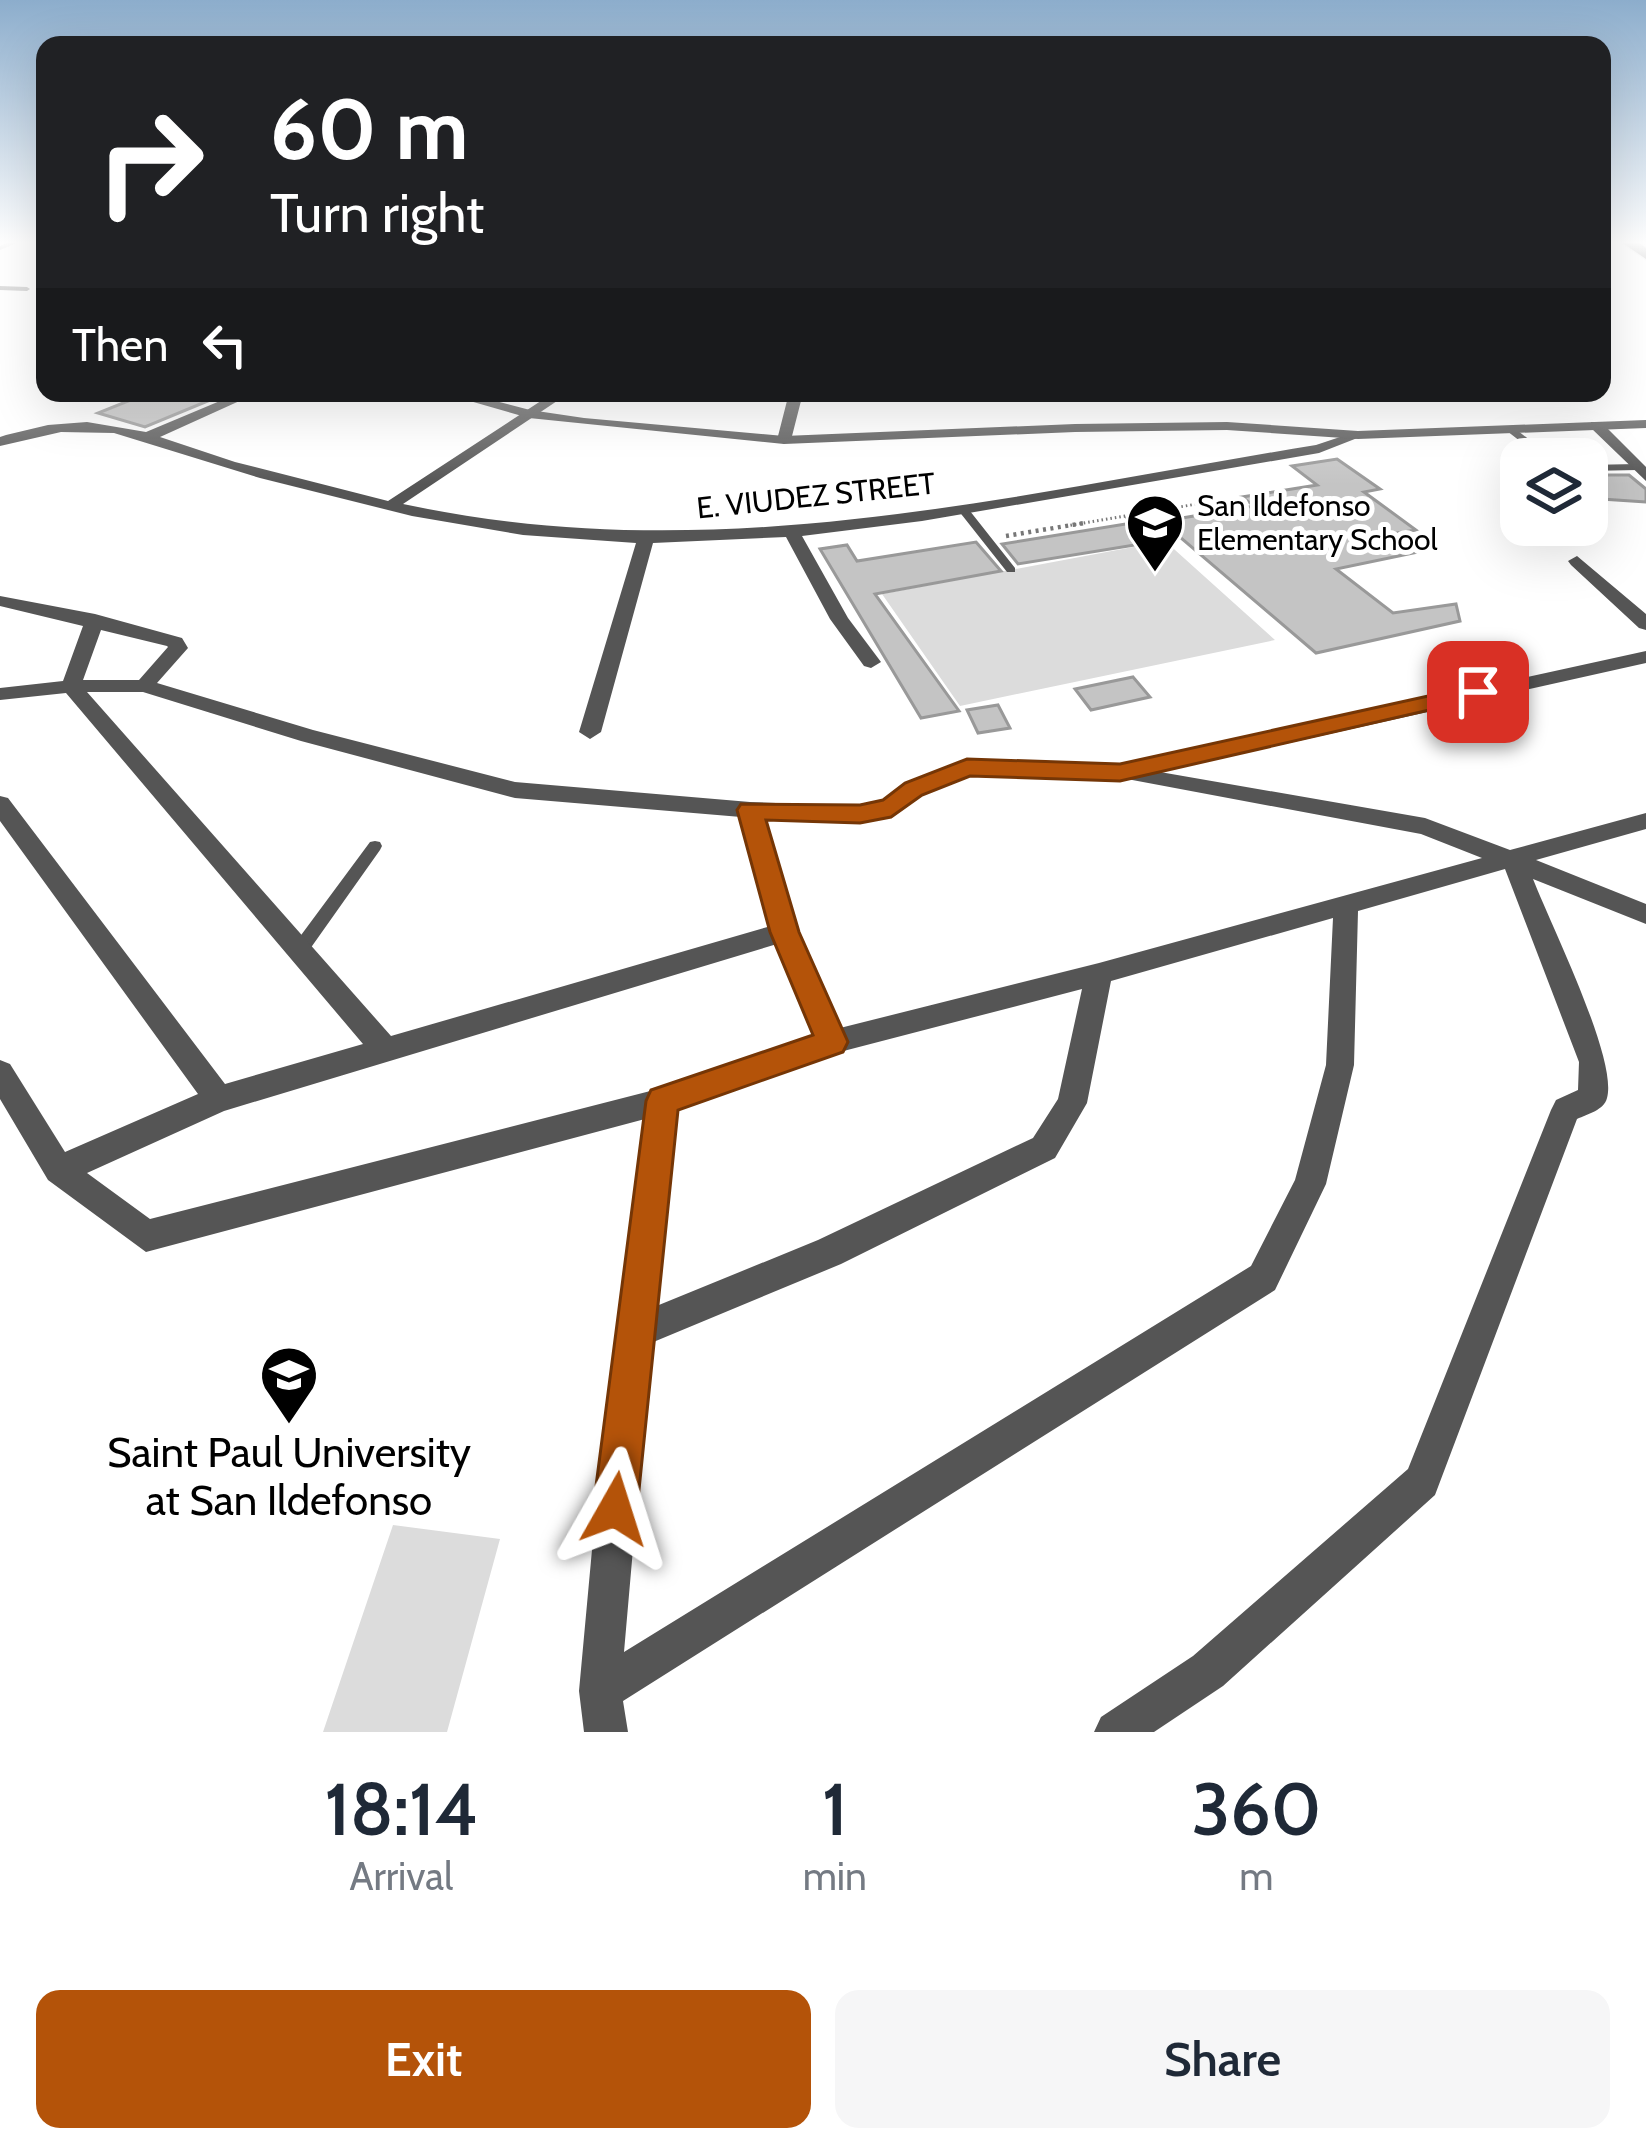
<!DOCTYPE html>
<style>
body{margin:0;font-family:Cabin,sans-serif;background:#f6f6f7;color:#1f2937;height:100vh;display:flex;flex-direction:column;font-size:45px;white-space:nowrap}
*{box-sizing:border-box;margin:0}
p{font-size:39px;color:#747a83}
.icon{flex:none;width:66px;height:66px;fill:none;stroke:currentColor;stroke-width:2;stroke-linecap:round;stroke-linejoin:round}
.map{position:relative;height:1732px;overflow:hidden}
.panel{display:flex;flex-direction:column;background:#fff;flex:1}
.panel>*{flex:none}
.banner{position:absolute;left:36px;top:36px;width:1575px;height:366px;border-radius:24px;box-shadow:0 12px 48px #0002;background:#202124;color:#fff;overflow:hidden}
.buttons{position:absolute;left:1500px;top:438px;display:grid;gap:24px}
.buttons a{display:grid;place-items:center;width:108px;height:108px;border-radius:24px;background:#fff;box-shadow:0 12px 48px #0002;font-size:60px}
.pin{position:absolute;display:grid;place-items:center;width:102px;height:102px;color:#fff;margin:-51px;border-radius:24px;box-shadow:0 6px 18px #0006}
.me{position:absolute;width:132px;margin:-66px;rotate:6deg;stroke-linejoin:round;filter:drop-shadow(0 0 9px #0008)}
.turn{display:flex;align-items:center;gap:42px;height:252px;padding:0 36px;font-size:54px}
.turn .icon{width:156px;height:156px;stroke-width:2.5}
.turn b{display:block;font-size:84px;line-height:102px}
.then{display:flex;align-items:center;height:114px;padding:0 36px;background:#0003;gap:24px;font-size:45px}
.eta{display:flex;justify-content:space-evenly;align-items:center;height:204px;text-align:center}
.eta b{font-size:72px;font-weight:600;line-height:84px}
.cta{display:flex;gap:24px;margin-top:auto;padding:24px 36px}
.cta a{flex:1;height:138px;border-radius:24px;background:#b45309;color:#fff;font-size:48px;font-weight:600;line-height:138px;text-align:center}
.cta a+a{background:#f6f6f7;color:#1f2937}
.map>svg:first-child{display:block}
</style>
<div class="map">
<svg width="1646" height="1732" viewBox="0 0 1646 1732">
<rect width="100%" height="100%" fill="#fff"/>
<path fill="#dcdcdc" d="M1165,541L1275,640L960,706L882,594Z
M393,1525L500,1539L447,1732H323Z"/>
<path fill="#c4c4c4" stroke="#999" stroke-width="3" d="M148,393H227L145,427L98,413Z
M1337,459L1380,489L1364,492L1416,530L1391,534L1418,552L1336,569L1393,613L1456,604L1460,621L1316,653L1180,537L1151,542L1146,537L1147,543L1018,564L1002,544L1132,523L1127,518L1157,514L1169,525L1164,521L1254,506L1242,497L1317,485L1292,466Z
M1587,475H1629L1646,489V502L1587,498Z
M976,542L1001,571L875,594L959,711L921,718L820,549L847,545L857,561Z
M1133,677L1150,697L1091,710L1075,689Z
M998,705L1010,728L978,733L967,710Z"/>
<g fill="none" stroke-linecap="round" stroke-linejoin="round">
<defs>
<path id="trunk" d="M1621,242H1638L1646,248V259Z"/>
</defs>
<use href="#trunk" stroke="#dbdbdb" stroke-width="3"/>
<path stroke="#777" stroke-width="3" stroke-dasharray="1.5 3" stroke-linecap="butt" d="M1066,526L1197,504"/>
<path stroke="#777" stroke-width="4.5" stroke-dasharray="3 4.5" stroke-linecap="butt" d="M1006,536L1084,523"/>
<path fill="#555" fill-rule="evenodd" d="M9,242H19L0,250V246Z
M0,286L27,287L30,289L27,291L0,290Z
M1507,427H1513L1554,459H1543L1507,431Z
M1587,465L1637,464L1642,467L1637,470L1587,471Z
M958,506H966L1015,568V572H1007L958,510Z
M375,841L380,842L382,846L380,850L305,956L299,957L293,956L291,951L293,946L370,842Z"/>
<path fill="#555" fill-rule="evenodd" d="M239,393H257L160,437L235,462L388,501L553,393H569L403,504C715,571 1009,495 1316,445L1358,431L1365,435L1319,453L922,521L802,536L848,618L881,662L871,668L864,666L830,619L786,537L653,543L601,732L590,739L579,732L636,543L523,535L412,516L260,478L114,433L61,432L0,446V437L6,435L48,425L87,422L146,432Z
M789,393H803L791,440L784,444L777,440Z
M1591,422H1601L1646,467V481L1591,428Z
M1577,556L1646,614V630L1639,628L1571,565L1568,561Z
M0,596L95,614L182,638L188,648L157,683L313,730L515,782L750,802L860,806L884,801L905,784L967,760L1121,766L1646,651V663L1160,772L1425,818L1510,850L1646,813V829L1536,860L1646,904V924L1533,879C1550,923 1618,1059 1607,1098C1604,1110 1588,1114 1577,1119L1435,1495L1223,1686L1154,1732H1094L1101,1717L1193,1656L1408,1469L1551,1110L1556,1100L1578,1090L1579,1062L1505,869L1358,911L1354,1065L1326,1184L1275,1290L623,1701L628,1732H584L579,1691L600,1463L645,1119L146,1252L48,1180L0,1099V1060L10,1064L65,1152L198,1094L0,821V796L8,798L225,1084L363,1044L66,693L0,700V688L63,681L83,626L0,606ZM101,630L167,646L168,647L139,680H83ZM87,692H143L301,741L515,798L741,817L771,926L391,1036ZM969,774L1127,779L1421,834L1482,858L1099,963L840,1028L798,932L764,819L860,822L891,816L921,794ZM1333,918L1326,1065L1295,1180L1251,1266L624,1652L651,1343L841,1264L1055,1158L1087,1103L1111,981ZM777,944L815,1036L662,1088L150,1219L87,1173L224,1111ZM1082,989L1058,1099L1033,1138L818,1240L654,1307L676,1109L832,1054Z"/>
<path fill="#555" fill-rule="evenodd" d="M442,393H465L530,410L584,418L784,436L1075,424L1227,422L1358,431L1646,420V428L1358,439L1227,430L1075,432L784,444L529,418Z"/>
<use href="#trunk" fill="#000" fill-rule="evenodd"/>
</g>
<linearGradient id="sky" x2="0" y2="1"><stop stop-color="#8cadcc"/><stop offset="0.5" stop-color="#fff"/><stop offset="1" stop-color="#fff" stop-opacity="0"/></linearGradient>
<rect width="1646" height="485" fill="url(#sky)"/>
<path fill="#b45309" stroke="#753606" stroke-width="3" d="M1478,685L1486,687V697L1120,781L970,776L922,795L891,817L860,823L766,820L799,932L848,1042L843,1052L678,1110L637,1509L630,1524L615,1531L600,1524L593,1509L646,1101L651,1090L813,1035L770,932L737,810L741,804L860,805L883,800L905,783L967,759L1120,764Z"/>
<defs>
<symbol id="school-pin" viewBox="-11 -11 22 30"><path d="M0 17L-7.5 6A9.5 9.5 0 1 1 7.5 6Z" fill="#000" stroke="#fff"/><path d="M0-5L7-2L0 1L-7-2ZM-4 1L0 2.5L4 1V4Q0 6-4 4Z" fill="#fff"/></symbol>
<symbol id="university-pin" viewBox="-11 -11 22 30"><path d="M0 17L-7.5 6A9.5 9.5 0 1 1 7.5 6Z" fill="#000" stroke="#fff"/><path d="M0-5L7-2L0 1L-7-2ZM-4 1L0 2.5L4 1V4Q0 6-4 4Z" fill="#fff"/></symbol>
</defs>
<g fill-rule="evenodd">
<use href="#school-pin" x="1122" y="490" width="66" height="90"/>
<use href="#university-pin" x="256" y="1342" width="66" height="90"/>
</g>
<g text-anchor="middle" stroke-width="10" stroke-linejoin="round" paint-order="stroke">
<g font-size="30" fill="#000" stroke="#fff">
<text transform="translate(816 496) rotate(-6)" y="10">E. VIUDEZ STREET</text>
</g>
<g font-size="30" fill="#000" stroke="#fff" text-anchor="start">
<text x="1197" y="516">San Ildefonso<tspan x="1197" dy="34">Elementary School</tspan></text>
</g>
<g font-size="42" fill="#000" stroke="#fff">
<text x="289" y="1467">Saint Paul University<tspan x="289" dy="48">at San Ildefonso</tspan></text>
</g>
</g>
</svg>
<div class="buttons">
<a><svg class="icon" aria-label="layers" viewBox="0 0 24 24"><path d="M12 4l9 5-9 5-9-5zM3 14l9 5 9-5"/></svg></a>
</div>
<div class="pin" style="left:1478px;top:692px;background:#d93025"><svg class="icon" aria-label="arrive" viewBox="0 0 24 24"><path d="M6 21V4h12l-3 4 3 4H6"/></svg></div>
<svg class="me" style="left:615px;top:1509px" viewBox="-20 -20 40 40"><path d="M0-17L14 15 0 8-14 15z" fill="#b45309" stroke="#fff" stroke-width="4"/></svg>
<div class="banner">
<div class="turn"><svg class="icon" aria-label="right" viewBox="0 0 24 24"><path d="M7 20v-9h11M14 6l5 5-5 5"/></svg><div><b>60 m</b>Turn right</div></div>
<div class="then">Then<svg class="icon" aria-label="left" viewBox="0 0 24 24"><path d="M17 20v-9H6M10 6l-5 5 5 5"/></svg></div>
</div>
</div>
<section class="panel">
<div class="eta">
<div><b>18:14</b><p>Arrival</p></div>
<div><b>1</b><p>min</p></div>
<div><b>360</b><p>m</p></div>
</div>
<div class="cta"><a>Exit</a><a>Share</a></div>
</section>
